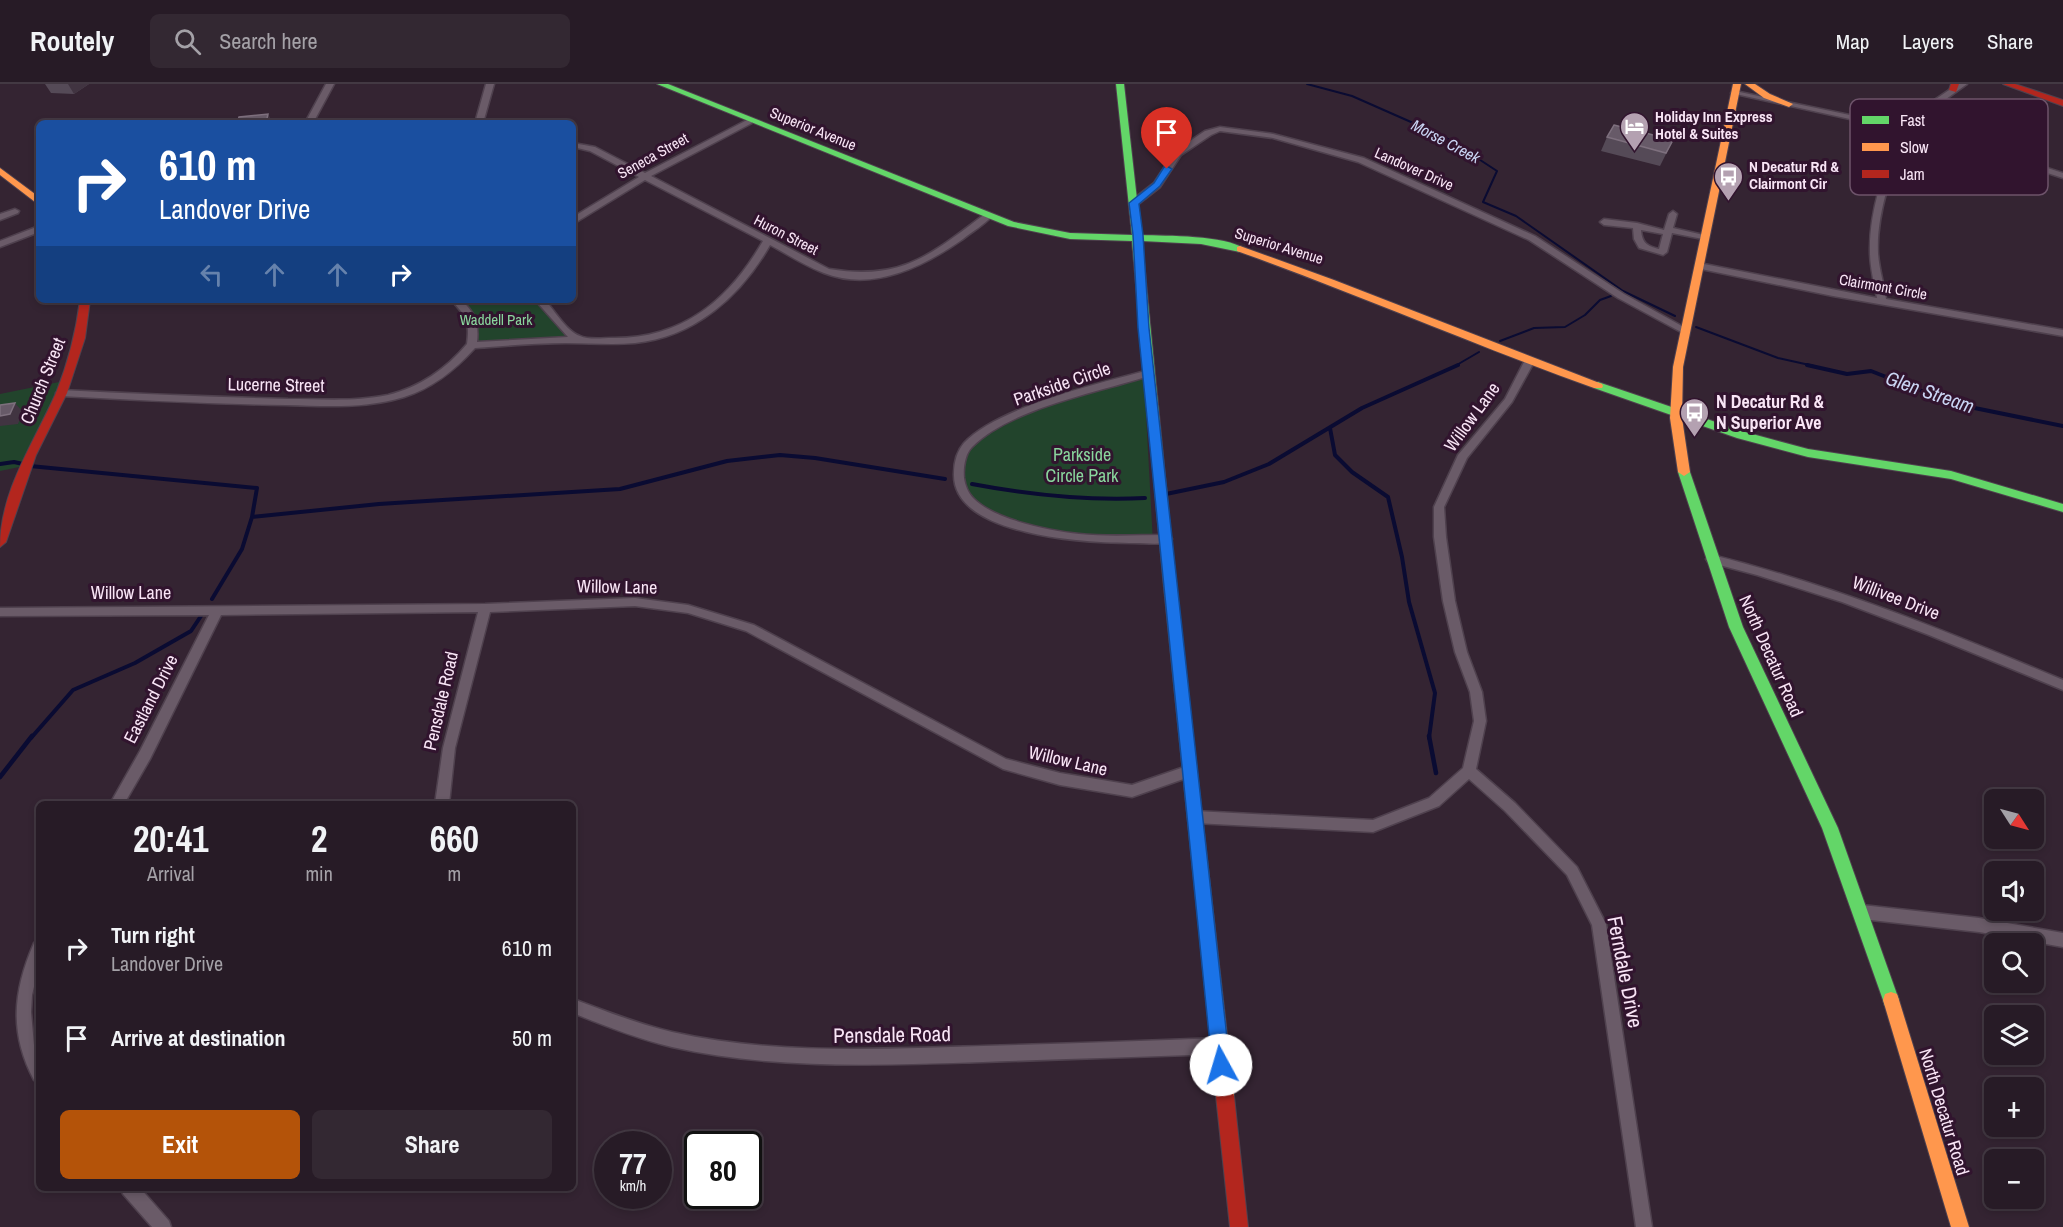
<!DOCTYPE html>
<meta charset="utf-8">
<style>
body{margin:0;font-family:"Archivo Narrow",sans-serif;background:#332832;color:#f1f3f6;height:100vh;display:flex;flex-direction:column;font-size:22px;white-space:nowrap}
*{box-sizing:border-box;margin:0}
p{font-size:20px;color:#a4a1a7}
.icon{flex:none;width:33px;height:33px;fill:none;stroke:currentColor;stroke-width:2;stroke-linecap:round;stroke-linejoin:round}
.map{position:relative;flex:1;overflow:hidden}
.panel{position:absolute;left:36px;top:717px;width:540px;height:390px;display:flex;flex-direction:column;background:#271b26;border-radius:9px;box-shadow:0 3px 9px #0003,0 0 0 2px #433943}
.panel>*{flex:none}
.banner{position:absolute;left:36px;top:36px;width:540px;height:183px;border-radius:9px;box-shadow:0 3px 9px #0003,0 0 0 2px #433943;background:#1a4fa0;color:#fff;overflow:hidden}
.needle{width:39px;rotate:126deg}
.tools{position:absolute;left:1984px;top:705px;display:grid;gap:12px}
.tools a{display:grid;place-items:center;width:60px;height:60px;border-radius:9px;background:#271b26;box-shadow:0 3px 9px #0003,0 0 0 2px #433943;font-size:30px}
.speed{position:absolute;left:594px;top:1047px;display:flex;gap:12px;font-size:30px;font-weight:700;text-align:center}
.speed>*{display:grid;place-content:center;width:78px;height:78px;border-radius:50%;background:#271b26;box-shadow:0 3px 9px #0003,0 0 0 2px #433943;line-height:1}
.speed small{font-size:15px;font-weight:400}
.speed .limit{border:3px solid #111;border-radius:9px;background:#fff;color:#111}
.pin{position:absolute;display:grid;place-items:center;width:51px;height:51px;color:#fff;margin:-62px -26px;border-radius:50% 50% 50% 0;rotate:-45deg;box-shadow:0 0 6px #0007}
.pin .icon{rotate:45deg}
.me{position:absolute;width:66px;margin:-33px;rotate:354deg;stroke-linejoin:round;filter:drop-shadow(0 0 4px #0008)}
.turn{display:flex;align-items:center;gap:21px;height:126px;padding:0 24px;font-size:27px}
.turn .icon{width:78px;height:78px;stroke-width:2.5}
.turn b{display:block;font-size:42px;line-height:51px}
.lanes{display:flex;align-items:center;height:57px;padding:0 24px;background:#0003;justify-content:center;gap:30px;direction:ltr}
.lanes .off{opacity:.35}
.eta{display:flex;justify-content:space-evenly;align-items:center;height:102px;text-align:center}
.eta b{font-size:36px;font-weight:700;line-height:42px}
.button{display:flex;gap:12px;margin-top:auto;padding:12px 24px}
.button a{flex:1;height:69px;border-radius:9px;background:#b45309;color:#fff;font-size:24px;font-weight:700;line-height:69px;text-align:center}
.button a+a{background:#332832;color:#f1f3f6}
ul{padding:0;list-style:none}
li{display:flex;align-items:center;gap:18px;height:90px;padding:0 24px}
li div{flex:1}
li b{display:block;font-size:22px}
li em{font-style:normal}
header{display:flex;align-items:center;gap:36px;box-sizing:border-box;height:84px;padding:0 30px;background:#271b26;border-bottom:2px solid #433943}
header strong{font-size:28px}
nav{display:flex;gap:33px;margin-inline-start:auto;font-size:21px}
.search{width:420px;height:54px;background:#332832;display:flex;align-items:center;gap:15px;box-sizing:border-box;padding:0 21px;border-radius:9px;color:#a4a1a7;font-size:22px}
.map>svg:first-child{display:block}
</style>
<header>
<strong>Routely</strong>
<div class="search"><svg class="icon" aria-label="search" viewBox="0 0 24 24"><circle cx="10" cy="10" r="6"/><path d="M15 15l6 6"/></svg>Search here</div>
<nav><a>Map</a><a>Layers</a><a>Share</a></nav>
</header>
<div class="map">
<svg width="2063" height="1143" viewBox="0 0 2063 1143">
<rect width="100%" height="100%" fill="#342432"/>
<path fill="#22442c" d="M468,216H537L569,253L476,259V243L459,225Z
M1144,293L1153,459C1111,456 1004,445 974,416C966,409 965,402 964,392C963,383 964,373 969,366C978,354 994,347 1007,340C1053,316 1093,305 1144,293Z
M69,296L24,382L0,387V310Z"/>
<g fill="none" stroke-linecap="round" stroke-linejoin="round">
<path stroke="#0a0b32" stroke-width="2" d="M1307,0L1352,12L1445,53L1497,87L1483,118L1516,132L1623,207
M1623,207L1675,232
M1696,243L1778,274L1814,282
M1500,257L1534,244L1565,243L1585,231L1600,216L1611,212
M1455,282L1479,268"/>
<path stroke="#0a0b32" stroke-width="4" d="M1807,281L1847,290L1871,287L1955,320L2063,342
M1330,344L1335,371L1352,388L1388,413L1402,473L1409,518L1435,609L1429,654
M0,380L14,378L23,380
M30,382L257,404L252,433L379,420L620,405L727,377L780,371L815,374L945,395
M972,400C1030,411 1086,417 1145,414
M1166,410L1224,398L1269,380L1362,324L1458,281
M212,515L242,465L252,433
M31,654L73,606L135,579L191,547L201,532"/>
<path stroke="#0a0b32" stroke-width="4.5" d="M1429,652L1436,689
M0,693L32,652"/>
<defs>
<path id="street" d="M326,0H334L313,39H305Z
M486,0H494L483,39H475Z
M1958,0H1967L1914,38L1909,43L1985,64L2063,89V94L1980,67L1907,47C1893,84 1876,130 1878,169C1879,185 1884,200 1886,215L2063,246V252L1833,212L1696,184V180L1699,179L1877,214C1874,199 1870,183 1870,168C1869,126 1885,84 1900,46L1731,9L1735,7L1902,42L1908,34Z
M749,35H752V39L651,92L829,185C902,197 930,171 985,130L992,132C984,141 973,147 963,155C923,183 873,208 824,189C805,182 787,170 770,161C741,212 695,253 635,259C612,261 589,259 566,259C536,259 505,262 475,264C455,286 433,304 404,313C365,325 326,322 286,321C211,320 136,316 61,312L56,309L61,306C137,310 212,313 288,315C321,315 355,318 388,311C420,303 446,285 467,260C470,237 467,233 451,216H461C475,228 479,240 477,258L568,253L535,216H545C555,227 566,247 580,252C588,256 603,254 612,254C683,255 729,216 763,157L645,96L573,140V133L639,93L590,67L573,63V59L595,63L645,89Z
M1220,43L1273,50L1364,74L1535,152L1624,210L1689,246L1684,249L1681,248L1618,214L1529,156L1358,78L1273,54L1220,47L1211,51L1181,71L1160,103L1137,121H1131V117L1154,99L1175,67L1205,47Z
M15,125L19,127L18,129L0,136V130Z
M1673,127L1677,130L1673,144L1708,152V156L1672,149L1667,168L1663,171L1639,164L1634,155L1633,144L1604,141L1600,138L1604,135L1637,139L1664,146L1669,130ZM1641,146L1663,150L1659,165C1647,162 1642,159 1641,146Z
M39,142V148L0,163V157Z
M1529,275L1534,278L1512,318L1467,374L1444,423L1446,453L1455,517L1467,568L1482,608L1486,637L1476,685L1515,719L1577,783L1606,840L1652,1143H1636L1592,841L1567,791L1505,727L1469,695L1439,722L1373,748L1195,739L1190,737L1188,733L1190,729L1195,727L1373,736L1429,714L1463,684L1474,637L1470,608L1455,568L1443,517L1434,453V423L1458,371L1505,315L1524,278Z
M1149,286L1152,287V291C1100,308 1010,324 972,363C965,370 963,384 964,394C965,401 968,409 973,414C994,436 1050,447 1079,450C1108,453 1137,451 1166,451L1170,452L1172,455L1170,458C1159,461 1145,459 1134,459C1090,459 951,453 954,389C954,379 957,367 964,359C998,323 1100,299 1149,286Z
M1712,471C1833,501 1948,548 2063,596V606L1929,551L1842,518L1757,491L1708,478L1706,475L1708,472Z
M635,514L688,521L754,541L1006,675L1060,689L1132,701L1190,681L1195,683L1196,687L1195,691L1132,713L1060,701L1003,685L746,547L688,529L635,522L490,528L455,664L449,720H435L443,664L478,528L221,531L150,675L124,720H110L140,667L209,531L0,532V524L485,520Z
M1862,821L1979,834L2063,849V863L1979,848L1862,835L1857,833L1855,828L1857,823Z
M39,857V882L32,911L31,928L34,961L39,975V999L34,996C9,949 13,907 34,859Z
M573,915C605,927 638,940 672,948C774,971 880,965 983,962C1062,960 1140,957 1219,954L1224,957L1227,962L1224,967L1219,970C1140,973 1062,975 983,978C880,981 774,986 672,963C638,955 605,942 573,929Z
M121,1104H140L169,1137L171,1143H152L123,1110Z"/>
<path id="fast" d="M657,0H668L1014,138L1070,149L1132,151L1116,0H1124L1141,151C1167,152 1225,151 1245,165L1240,168L1201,160L1142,157L1175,494L1174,497H1164L1163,494L1132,157L1070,155L1008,142Z
M1598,298L1745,348L1808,365L1951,387L2063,420V428L1951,395L1808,373L1737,354L1594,304V300Z
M1684,384L1690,388L1743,543L1838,744L1899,916L1897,922L1891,924L1885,922L1883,916L1822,744L1729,543L1678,388Z"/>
<path id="slow" d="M1733,0H1741L1683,283L1682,334L1690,388L1684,392L1678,388L1670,334L1673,283Z
M1745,0H1755L1770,10L1793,20L1789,23L1764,14Z
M0,84L39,113V121L0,91Z
M1240,162L1334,196L1602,300L1603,302L1602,304H1594C1474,261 1357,210 1237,167V163Z
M1169,489L1175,494L1234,1012L1231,1018L1225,1021L1219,1018L1216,1012L1163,494Z
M1891,908L1897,910L1899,916L1969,1143H1951L1883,916L1885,910Z"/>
<path id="jam" d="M1951,0H1959L1956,8L1949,6Z
M2003,0H2015L2063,16V22Z
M80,216H90L85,254L67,309L36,371L6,458L0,463C0,407 34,359 56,309C68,279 76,248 80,216Z
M1225,1003L1231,1006L1234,1012L1248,1143H1230L1216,1012L1219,1006Z"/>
</defs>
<use href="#street" stroke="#4f414e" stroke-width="3"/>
<use href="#fast" stroke="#4f414e" stroke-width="2"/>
<use href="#slow" stroke="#4f414e" stroke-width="2"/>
<use href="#jam" stroke="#4f414e" stroke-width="2"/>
<use href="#street" fill="#6a5b68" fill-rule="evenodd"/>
<use href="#fast" fill="#63d668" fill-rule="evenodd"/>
<use href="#slow" fill="#ff974d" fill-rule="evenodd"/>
<use href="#jam" fill="#b3261e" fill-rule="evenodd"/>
</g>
<path fill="#554a57" d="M45,0H89L74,10L51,9Z
M1607,53L1673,56L1660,82L1601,67Z"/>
<path fill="#413441" d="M68,0H89L74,10Z
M268,30L273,39H266Z
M15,319L23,328L18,340L0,342V332Z"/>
<path fill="#675a68" stroke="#7e707e" stroke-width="1.5" d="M268,30L266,39H237L239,33Z
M1614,41L1673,56L1666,69L1607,53Z
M15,319L10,330L0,332V321Z"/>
<path fill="#1a73e8" stroke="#114b97" stroke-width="1.5" d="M1167,82L1172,85L1160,102L1139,120L1143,151L1149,244L1230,981L1227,987L1221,989L1215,987L1212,981L1138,244L1133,151L1129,119L1154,99L1164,83Z"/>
<defs>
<symbol id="hotel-pin" viewBox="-11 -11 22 30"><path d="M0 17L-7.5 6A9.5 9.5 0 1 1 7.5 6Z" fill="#b4a1b1" stroke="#31142e"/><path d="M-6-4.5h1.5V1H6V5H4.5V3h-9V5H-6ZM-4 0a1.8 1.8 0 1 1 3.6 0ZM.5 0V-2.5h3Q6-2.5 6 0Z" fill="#fff"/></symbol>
<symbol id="bus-pin" viewBox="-11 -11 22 30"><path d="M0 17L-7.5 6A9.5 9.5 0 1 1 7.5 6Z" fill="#b4a1b1" stroke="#31142e"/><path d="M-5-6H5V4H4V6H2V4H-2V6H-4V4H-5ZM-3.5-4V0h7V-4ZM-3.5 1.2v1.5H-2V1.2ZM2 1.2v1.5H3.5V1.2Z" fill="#fff"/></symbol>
</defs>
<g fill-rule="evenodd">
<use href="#hotel-pin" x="1618" y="26" width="33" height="45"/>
<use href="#bus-pin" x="1712" y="76" width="33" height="45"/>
<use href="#bus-pin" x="1678" y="312" width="33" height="45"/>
</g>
<g text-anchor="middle" stroke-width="6" stroke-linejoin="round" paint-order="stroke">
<g font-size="15" font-weight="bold" fill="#f9e5f6" stroke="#31142e" text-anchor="start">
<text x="1655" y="38">Holiday Inn Express<tspan x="1655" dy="17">Hotel &amp; Suites</tspan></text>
<text x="1749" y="88">N Decatur Rd &amp;<tspan x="1749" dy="17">Clairmont Cir</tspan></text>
</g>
<g font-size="15" fill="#f9e5f6" stroke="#31142e">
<text transform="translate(813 45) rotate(22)" y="5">Superior Avenue</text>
<text transform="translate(653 72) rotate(-29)" y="5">Seneca Street</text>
<text transform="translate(1414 85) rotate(24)" y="5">Landover Drive</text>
<text transform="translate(786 151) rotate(27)" y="5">Huron Street</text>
<text transform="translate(1279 162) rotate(17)" y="5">Superior Avenue</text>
<text transform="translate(1883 203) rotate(10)" y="5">Clairmont Circle</text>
</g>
<g font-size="15" fill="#8ad69d" stroke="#31142e">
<text x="496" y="241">Waddell Park</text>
</g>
<g font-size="16" font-style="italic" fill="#cad5f4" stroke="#31142e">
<text transform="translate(1446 57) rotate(28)" y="6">Morse Creek</text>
</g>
<g font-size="18" fill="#f9e5f6" stroke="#31142e">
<text transform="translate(43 297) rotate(-68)" y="6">Church Street</text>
<text transform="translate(1062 300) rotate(-19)" y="6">Parkside Circle</text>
<text transform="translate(276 301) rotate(1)" y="6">Lucerne Street</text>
<text transform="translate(1472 333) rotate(-54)" y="6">Willow Lane</text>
<text transform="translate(617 503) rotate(1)" y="6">Willow Lane</text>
<text x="131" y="515">Willow Lane</text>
<text transform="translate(1896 514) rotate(21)" y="6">Willivee Drive</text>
<text transform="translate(1771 572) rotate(66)" y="6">North Decatur Road</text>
<text transform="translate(151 615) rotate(-63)" y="6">Eastland Drive</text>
<text transform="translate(441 617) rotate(-77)" y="6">Pensdale Road</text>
<text transform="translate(1068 677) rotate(13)" y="6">Willow Lane</text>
<text transform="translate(1944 1028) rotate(73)" y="6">North Decatur Road</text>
</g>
<g font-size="18" font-weight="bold" fill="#f9e5f6" stroke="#31142e" text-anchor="start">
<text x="1716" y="324">N Decatur Rd &amp;<tspan x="1716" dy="21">N Superior Ave</tspan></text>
</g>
<g font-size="18" fill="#8ad69d" stroke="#31142e">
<text x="1082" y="377">Parkside<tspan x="1082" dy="21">Circle Park</tspan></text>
</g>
<g font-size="20" font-style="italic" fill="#cad5f4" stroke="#31142e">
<text transform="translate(1930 308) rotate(19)" y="7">Glen Stream</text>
</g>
<g font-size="21" fill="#f9e5f6" stroke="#31142e">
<text transform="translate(1625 888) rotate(79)" y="7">Ferndale Drive</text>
<text transform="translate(892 951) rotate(-1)" y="7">Pensdale Road</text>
</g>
</g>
<rect x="1850" y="15" width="198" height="96" rx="9" fill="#31142e" stroke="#6d536a" stroke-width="1.5"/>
<rect x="1862" y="32" width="27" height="8" fill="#63d668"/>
<rect x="1862" y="59" width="27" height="8" fill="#ff974d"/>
<rect x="1862" y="86" width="27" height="8" fill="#b3261e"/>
<g font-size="16" fill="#f9e5f6">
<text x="1900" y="42">Fast</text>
<text x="1900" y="69">Slow</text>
<text x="1900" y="96">Jam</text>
</g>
</svg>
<div class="tools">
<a><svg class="needle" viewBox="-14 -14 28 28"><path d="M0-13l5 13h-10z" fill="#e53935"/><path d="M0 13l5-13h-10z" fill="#a4a1a7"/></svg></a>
<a><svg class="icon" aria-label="sound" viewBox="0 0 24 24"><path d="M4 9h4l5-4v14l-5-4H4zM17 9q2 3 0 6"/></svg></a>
<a><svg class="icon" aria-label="search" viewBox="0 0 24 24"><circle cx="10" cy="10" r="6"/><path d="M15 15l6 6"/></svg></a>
<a><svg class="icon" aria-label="layers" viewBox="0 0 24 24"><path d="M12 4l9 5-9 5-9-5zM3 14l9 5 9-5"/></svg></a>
<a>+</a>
<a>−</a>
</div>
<div class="speed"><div>77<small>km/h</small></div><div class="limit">80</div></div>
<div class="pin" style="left:1167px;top:85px;background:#d93025"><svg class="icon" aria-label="arrive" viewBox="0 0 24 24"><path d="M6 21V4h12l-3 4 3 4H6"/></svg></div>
<svg class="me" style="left:1221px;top:981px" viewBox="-20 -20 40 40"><circle r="19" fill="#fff"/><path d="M0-13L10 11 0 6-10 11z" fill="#1a73e8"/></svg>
<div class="banner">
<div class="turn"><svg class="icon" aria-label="right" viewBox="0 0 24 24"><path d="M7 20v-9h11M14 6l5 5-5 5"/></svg><div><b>610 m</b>Landover Drive</div></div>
<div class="lanes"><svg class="icon off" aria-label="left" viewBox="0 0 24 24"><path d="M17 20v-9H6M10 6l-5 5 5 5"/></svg><svg class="icon off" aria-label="ahead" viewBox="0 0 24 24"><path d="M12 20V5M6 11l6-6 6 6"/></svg><svg class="icon off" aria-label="ahead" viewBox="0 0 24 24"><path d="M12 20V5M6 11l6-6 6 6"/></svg><svg class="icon" aria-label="right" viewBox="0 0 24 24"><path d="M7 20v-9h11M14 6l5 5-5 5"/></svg></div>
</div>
<section class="panel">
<div class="eta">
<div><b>20:41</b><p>Arrival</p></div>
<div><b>2</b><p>min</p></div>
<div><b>660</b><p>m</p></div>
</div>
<ul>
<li><svg class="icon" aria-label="right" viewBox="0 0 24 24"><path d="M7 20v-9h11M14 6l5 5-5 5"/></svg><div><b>Turn right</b><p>Landover Drive</p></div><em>610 m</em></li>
<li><svg class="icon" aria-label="arrive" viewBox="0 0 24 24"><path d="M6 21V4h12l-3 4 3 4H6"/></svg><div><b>Arrive at destination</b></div><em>50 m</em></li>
</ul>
<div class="button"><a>Exit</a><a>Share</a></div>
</section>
</div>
